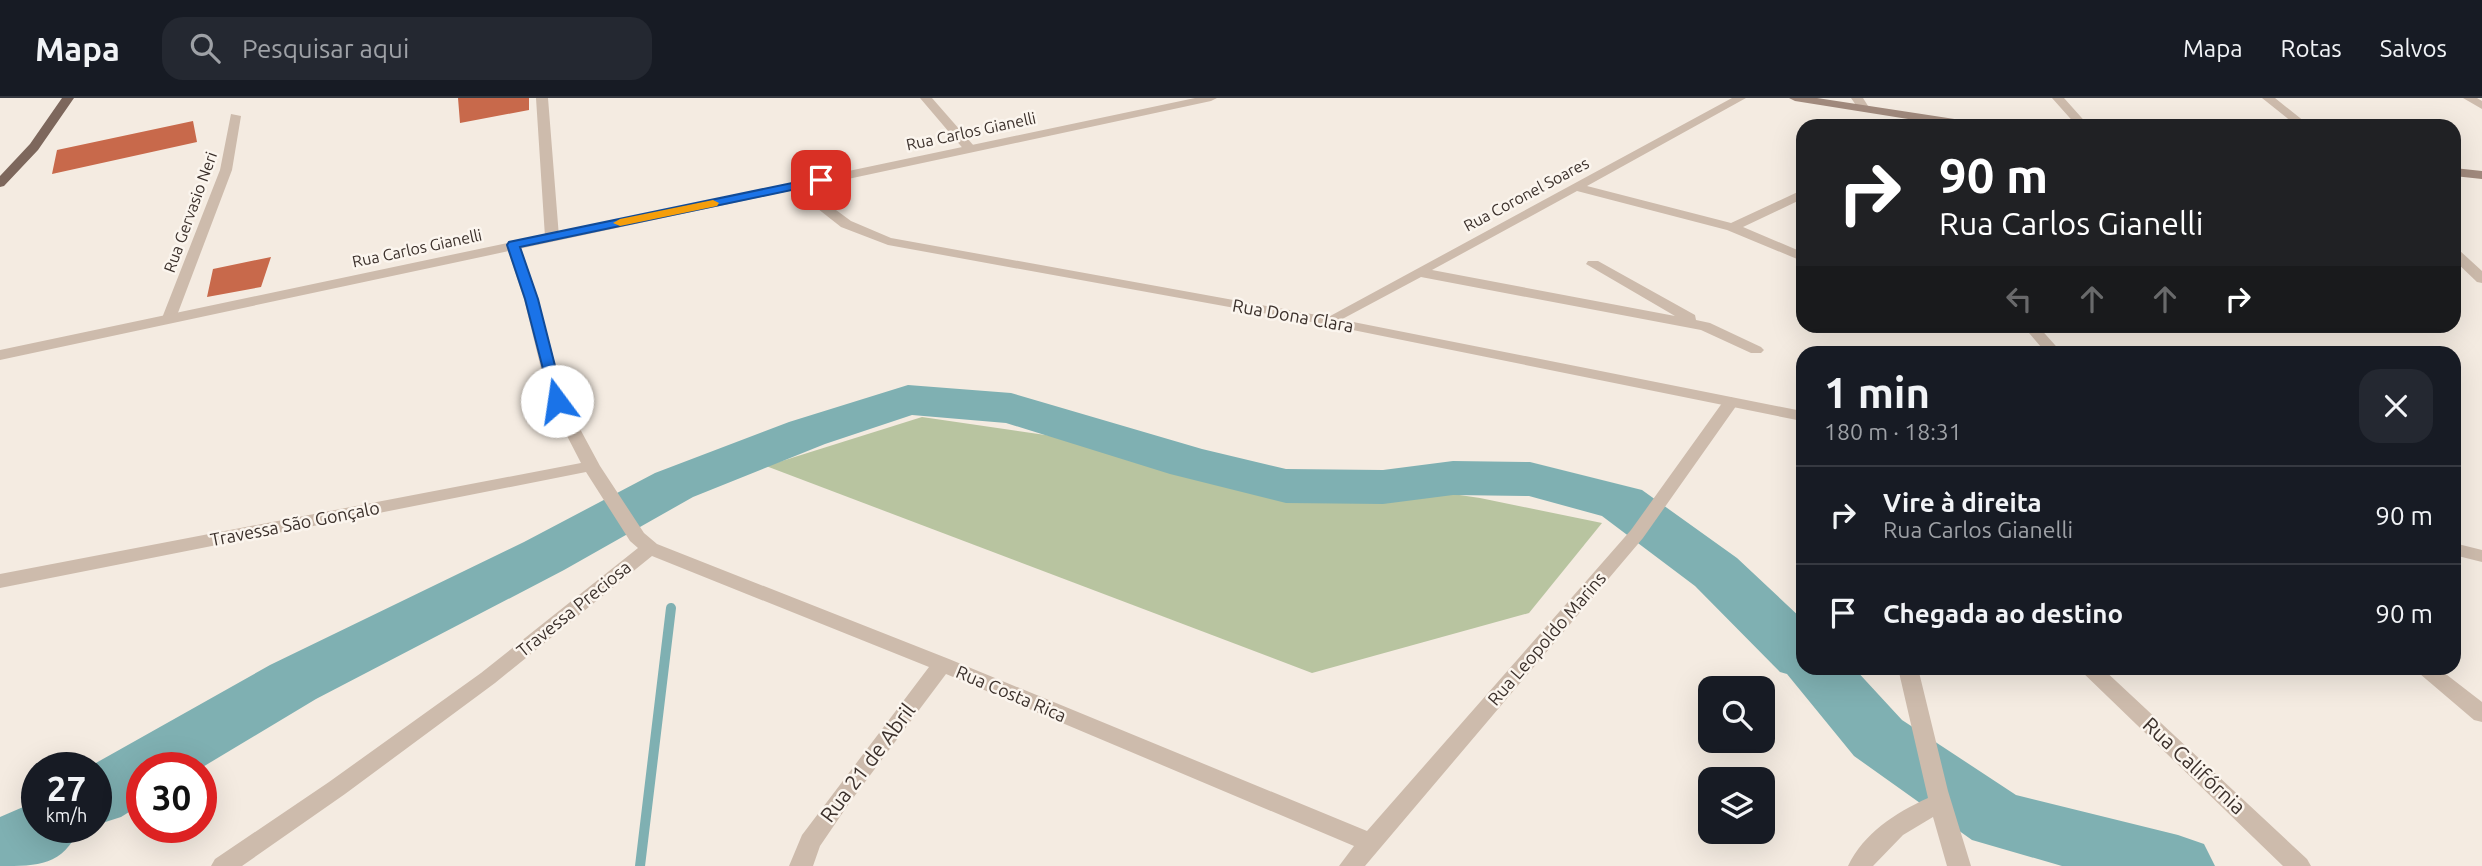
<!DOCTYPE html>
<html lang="pt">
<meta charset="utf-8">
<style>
body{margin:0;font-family:Ubuntu,sans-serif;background:#242831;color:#f1f3f6;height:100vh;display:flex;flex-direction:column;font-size:26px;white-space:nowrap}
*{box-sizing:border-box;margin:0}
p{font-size:23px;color:#9ea1a6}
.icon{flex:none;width:38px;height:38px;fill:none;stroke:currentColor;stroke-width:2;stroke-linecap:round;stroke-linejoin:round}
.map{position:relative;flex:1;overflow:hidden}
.sheet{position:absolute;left:1796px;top:248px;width:665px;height:329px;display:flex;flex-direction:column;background:#171b24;border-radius:21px;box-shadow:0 7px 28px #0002}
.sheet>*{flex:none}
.top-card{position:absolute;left:1796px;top:21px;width:665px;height:214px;border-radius:21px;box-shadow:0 7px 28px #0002;background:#202124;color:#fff;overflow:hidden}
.buttons{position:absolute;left:1698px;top:578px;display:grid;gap:14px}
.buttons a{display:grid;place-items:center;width:77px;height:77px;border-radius:14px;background:#171b24;box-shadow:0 7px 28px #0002;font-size:35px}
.speed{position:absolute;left:21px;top:654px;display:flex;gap:14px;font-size:35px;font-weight:700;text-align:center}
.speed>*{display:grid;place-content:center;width:91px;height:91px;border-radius:50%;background:#171b24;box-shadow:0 7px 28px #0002;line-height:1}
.speed small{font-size:18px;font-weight:400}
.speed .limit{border:10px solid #d22;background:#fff;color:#111}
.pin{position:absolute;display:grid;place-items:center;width:60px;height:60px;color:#fff;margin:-30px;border-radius:14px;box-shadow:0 4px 10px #0006}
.me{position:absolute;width:77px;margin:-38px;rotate:346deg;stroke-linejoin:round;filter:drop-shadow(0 0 5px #0008)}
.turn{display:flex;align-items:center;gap:24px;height:147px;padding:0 28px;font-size:32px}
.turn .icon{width:91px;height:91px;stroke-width:2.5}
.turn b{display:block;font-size:49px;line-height:60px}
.lanes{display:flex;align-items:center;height:66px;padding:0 28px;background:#0003;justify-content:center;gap:35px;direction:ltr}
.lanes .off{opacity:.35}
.round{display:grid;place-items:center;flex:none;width:74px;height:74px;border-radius:21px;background:#242831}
.head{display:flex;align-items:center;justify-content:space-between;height:119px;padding:0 28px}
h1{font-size:42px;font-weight:600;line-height:52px}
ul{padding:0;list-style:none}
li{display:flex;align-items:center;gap:21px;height:98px;padding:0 28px;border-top:2px solid #363941}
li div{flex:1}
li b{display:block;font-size:26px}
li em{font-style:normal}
header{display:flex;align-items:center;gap:42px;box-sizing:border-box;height:98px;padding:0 35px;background:#171b24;border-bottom:2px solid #363941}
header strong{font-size:33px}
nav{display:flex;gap:38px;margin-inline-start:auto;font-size:24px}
.search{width:490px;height:63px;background:#242831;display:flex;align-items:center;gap:18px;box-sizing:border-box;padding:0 24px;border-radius:21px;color:#9ea1a6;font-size:26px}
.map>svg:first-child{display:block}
</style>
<header>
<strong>Mapa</strong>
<div class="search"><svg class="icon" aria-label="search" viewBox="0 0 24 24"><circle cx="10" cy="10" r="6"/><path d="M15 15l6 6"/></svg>Pesquisar aqui</div>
<nav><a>Mapa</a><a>Rotas</a><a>Salvos</a></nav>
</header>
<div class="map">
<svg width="2482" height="768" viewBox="0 0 2482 768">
<rect width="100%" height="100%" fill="#f4ebe1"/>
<path fill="#b8c4a0" d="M922,319L1480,400L1602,425L1529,515L1312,575L766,368Z"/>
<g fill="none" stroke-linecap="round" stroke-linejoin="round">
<path stroke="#7fb0b2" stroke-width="8" d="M687,395L688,382"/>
<path stroke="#7fb0b2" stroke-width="10" d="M640,768L671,510"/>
<path fill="#7fb0b2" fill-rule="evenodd" d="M908,287L1011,295L1202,351L1286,371L1383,372L1453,363L1530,364L1642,392L1737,460L1802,521V570H1854L1902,622L2016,697L2178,737L2204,746L2215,768H2062L1972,742L1854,658L1787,576L1780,574L1695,488L1602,418L1529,398L1453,397L1383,406L1286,405L1170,376L1006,325L912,317L825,346L693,399L564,472L316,601L201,670H142V706L121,719L96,727V670H87L270,567L524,444L655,375L789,324Z
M37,703V730H80C62,768 39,768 0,768V719Z"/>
</g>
<path fill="#c8694b" d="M458,0H529V12L460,25Z
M193,23L197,44L52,76L57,52Z
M271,159L261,189L207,199L213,171Z"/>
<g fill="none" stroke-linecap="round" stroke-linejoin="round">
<path fill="#cdbbac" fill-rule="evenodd" d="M536,0H548L559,139L552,143L545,139Z
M920,0H932L974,48V54H966Z
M1732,0H1746L1587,88L1731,125L1802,92V101L1743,129L1802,154V163L1727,132L1577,93L1432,172L1675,218L1586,166L1588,163H1598L1695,217L1696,222L1710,225L1761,249L1764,252L1761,255H1751L1701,232L1421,179L1333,226L1328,227L1321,223Z
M1851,0H1863L1870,11L1868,13H1860Z
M2052,0H2064L2089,28H2077Z
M2262,0H2275L2310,28H2297Z
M2463,0H2477L2482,3V11Z
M231,16L241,18L232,72L176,220L174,223H164L162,220L220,72Z
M513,143L520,147L538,201L565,303L600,368L644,435L657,446L949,561L1367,733L1631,432L1725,301L1731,299L1739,304L1643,440L1365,768H1339L1354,748L946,576L850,704L820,748L813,768H789L802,737L929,569L652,458L495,585L345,696L242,768H211L215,761L329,684L481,575L638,450L630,443L586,374L0,490V476L581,365L549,303L524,201L506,147Z
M2454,151L2459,152L2482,173V185L2477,184L2454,162Z
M2023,228H2038L2063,256H2047Z
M1898,570H1918L1948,693L1971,768H1947L1933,719L1903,737L1873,768H1848C1864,735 1895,715 1928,700Z
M2078,570H2102L2307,761L2311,768H2283Z
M2413,570H2438L2482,604V624L2474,622Z"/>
<path fill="#cdbbac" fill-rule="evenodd" d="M1195,0H1217L1211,3L806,90L851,123L891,140L1328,219L1802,313V323L1328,227L888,147L841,129L794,92L0,262V252Z
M2454,445L2482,452V464L2454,457Z"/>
<path fill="#a18a7d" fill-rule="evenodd" d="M1789,0H1817L1974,24L1980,28H1952L1795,3Z
M2454,70L2482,73V81L2454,78Z"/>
<path fill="#7d675c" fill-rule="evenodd" d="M62,0H74L38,52L4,88L0,89V78L30,46Z"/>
</g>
<path fill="#1a73e8" stroke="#114b97" stroke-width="2" d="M821,79L825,80V85L520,149L538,201L564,303L557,307L552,306L525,201L507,147L509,144Z"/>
<path fill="#f59e0b" d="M713,102L719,105L717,108L620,128L613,125L620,121Z"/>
<g text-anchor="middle" stroke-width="5" stroke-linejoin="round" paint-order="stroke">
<g font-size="16" fill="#3b302b" stroke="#fbf5ee">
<text transform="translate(971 33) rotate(-12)" y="6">Rua Carlos Gianelli</text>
<text transform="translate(1526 96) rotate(-28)" y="6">Rua Coronel Soares</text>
<text transform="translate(190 114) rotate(-70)" y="6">Rua Gervasio Neri</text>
<text transform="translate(417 150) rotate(-12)" y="6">Rua Carlos Gianelli</text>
</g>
<g font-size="18" fill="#3b302b" stroke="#fbf5ee">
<text transform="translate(1293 218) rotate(10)" y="6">Rua Dona Clara</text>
<text transform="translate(295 426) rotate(-11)" y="6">Travessa São Gonçalo</text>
<text transform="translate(574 511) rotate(-39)" y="6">Travessa Preciosa</text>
<text transform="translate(1547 541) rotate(-49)" y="6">Rua Leopoldo Marins</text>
<text transform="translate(1011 596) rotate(23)" y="6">Rua Costa Rica</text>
</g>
<g font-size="21" fill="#3b302b" stroke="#fbf5ee">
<text transform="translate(868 665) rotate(-53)" y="7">Rua 21 de Abril</text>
<text transform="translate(2194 668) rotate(43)" y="7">Rua Califórnia</text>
</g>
</g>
</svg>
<div class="buttons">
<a><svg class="icon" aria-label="search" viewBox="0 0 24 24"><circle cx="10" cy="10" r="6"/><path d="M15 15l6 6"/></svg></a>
<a><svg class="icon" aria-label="layers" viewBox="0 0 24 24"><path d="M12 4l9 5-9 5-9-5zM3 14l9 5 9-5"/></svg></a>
</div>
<div class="speed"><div>27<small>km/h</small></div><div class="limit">30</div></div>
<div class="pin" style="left:821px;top:82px;background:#d93025"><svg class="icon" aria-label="arrive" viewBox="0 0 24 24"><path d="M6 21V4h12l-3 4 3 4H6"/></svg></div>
<svg class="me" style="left:557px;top:303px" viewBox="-20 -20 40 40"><circle r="19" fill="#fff"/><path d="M0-13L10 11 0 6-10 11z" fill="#1a73e8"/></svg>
<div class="top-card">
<div class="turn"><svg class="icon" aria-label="right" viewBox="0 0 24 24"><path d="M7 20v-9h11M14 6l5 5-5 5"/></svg><div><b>90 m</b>Rua Carlos Gianelli</div></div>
<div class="lanes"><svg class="icon off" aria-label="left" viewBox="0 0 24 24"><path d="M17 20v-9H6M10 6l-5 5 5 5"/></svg><svg class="icon off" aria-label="ahead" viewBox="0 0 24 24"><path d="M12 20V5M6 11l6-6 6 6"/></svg><svg class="icon off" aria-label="ahead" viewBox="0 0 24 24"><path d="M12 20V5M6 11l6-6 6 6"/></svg><svg class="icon" aria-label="right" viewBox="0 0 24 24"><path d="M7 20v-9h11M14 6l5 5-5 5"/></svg></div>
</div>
<section class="sheet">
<div class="head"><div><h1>1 min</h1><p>180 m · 18:31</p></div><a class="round"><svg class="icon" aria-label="close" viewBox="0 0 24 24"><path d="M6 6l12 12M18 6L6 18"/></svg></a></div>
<ul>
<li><svg class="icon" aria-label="right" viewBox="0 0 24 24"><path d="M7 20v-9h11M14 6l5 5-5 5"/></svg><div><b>Vire à direita</b><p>Rua Carlos Gianelli</p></div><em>90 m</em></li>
<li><svg class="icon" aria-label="arrive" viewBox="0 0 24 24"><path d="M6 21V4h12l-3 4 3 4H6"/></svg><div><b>Chegada ao destino</b></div><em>90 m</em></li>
</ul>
</section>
</div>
